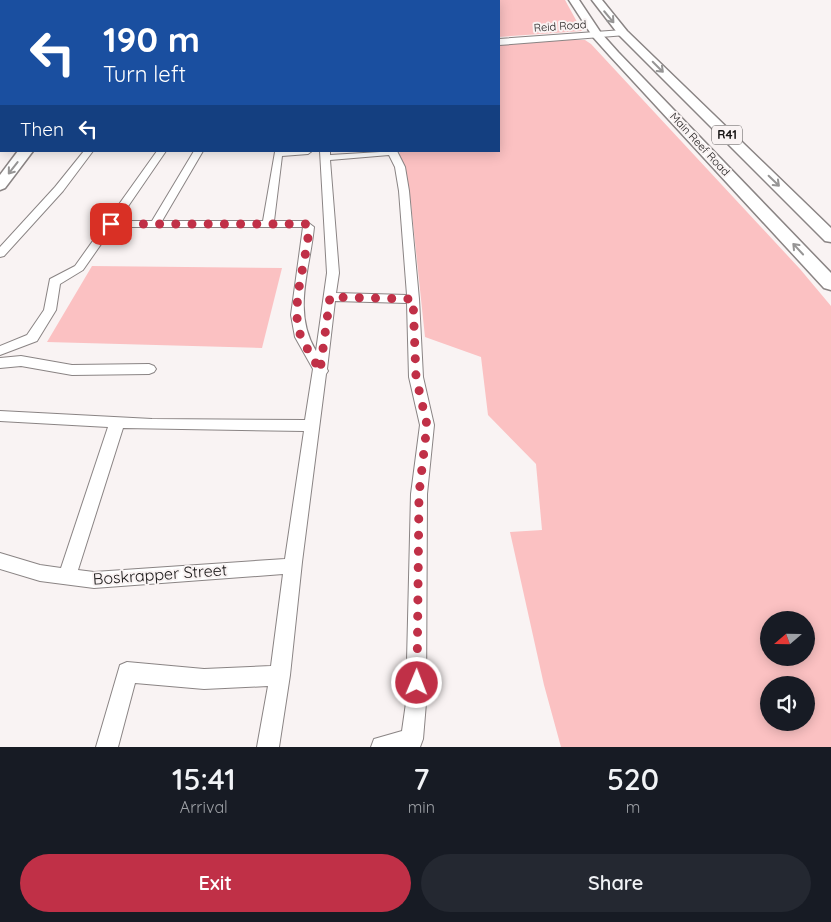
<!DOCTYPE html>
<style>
body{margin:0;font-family:Quicksand,sans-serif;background:#242831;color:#f1f3f6;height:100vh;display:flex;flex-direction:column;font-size:19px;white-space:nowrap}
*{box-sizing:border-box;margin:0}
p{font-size:16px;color:#9ea1a6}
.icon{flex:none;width:28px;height:28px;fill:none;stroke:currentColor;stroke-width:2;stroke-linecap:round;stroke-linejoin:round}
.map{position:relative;height:747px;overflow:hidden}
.drawer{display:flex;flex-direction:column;background:#171b24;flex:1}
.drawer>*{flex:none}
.hud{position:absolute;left:0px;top:0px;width:500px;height:152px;box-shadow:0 2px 12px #0003;background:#1a4fa0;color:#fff;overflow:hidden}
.needle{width:32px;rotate:250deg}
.fabs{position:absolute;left:760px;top:611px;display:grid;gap:10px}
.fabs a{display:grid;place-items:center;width:55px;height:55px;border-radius:50%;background:#171b24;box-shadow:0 2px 12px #0003;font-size:25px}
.pin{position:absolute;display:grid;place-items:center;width:42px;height:42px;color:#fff;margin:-21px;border-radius:10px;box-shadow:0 2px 8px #0006}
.me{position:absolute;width:55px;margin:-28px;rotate:1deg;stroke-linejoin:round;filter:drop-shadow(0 0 4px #0008)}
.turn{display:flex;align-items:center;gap:18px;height:105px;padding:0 20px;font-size:22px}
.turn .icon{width:65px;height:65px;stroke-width:2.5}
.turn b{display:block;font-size:35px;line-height:42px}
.then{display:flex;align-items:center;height:48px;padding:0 20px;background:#0003;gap:10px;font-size:19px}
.eta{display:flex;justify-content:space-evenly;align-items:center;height:85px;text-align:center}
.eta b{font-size:30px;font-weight:600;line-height:35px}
.cta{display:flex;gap:10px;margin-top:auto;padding:10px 20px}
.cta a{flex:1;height:58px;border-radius:30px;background:#c03047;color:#fff;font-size:20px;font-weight:600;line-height:58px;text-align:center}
.cta a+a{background:#242831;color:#f1f3f6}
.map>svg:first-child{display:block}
</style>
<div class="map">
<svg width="831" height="747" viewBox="0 0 831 747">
<rect width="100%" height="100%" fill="#f9f3f3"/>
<path fill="#fbc1c2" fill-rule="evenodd" d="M372,0H565L582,31L499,37V1Z
M569,40H585L591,44L800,269L831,306V747H561L544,685L510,532L542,530L536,464L488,415L481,357L425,337L411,204L399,151H499V44ZM769,620H806V658H769ZM769,685H806V722H769Z
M92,266L282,268L262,348L47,342Z"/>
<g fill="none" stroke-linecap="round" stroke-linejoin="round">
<defs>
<path id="service" d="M0,8H1V11H0Z
M0,72H1V74H0Z"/>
<path id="minor" d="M291,0H297V1H291Z
M332,0H338V1H332Z
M84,151H93L63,191L4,256L0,257V247L55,187Z
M157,151H166L118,221H152L194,151H203L162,221H263L275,152L312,151L308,154L282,156L274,221H306L314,227C310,270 292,311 316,351L327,273L320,151H330V155L397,151L405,167L409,191L419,299L423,377L434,425L427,494L426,703L423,739L420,747H371L374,739L402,731L406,703L411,494L420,425L409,377L407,303L335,301L327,369L328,371L326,374L302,562L290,675L279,747H257L268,686L204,689L135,683L118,747H96L120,665L127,662L204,669L271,666L283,574L94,588L40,581L0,569V553L40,565L61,568L108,427L0,421V411L152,419L305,420L313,369L295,337L291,315L303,227H113L83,270L60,284L56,310L37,341L0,355V346L27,335L44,310L50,279L75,266ZM389,155L395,167L399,191L407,295L336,293L339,273L330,160ZM123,428L304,431L285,559L94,572L78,570Z
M21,356L72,365L149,364L154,366L156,369L154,372L149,374L72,375L21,366L0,368V358Z"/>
<path id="tertiary" d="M623,30L626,31V35L499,45V39Z"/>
<path id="primary" d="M569,0H579L601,33L618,52L831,273V290L824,288L610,56L593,37Z
M592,0H602L627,31L831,228V242L825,241L619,35Z
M18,151H33L5,188L0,190V175Z"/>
</defs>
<use href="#service" stroke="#8a8484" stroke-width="2"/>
<use href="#minor" stroke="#8a8484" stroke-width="2"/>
<use href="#tertiary" stroke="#8a8484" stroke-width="2"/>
<use href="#primary" stroke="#8a8484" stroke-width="3"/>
<use href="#service" fill="#fff" fill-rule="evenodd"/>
<use href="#minor" fill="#fff" fill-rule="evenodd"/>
<use href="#tertiary" fill="#fff" fill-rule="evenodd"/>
<use href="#primary" fill="#fff" fill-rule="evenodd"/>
</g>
<defs><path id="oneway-shaft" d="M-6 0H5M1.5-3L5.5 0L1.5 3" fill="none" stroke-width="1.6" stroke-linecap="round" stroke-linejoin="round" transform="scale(1.25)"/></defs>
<g stroke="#969595">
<use href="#oneway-shaft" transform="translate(609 17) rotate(50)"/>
<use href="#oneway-shaft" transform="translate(658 67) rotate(45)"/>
<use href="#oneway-shaft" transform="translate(13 168) rotate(128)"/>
<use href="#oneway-shaft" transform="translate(774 181) rotate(44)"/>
<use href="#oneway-shaft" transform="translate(798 249) rotate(-133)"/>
</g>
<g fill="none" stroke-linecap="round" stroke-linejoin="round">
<path stroke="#c03047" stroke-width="9" stroke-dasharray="0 16.2" d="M111,224H306L309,227C307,260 293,294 298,327C300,339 314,359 320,371L330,297L413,299L416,377L427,425L419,494L417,683"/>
</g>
<g text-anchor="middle" stroke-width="4" stroke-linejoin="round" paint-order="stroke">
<g font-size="11" fill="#151313" stroke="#f9f3f3">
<text transform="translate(560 26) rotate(-4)" y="4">Reid Road</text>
<text transform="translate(700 144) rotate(47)" y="4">Main Reef Road</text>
</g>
<rect fill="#f9f3f3" stroke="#595656" stroke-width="1" x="712" y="125.5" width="30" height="19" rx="4"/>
<g font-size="12" font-weight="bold" fill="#151313">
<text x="727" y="139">R41</text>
</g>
<g font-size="16" fill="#151313" stroke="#f9f3f3">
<text transform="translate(160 574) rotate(-4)" y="6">Boskrapper Street</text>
</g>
</g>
</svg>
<div class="fabs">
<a><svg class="needle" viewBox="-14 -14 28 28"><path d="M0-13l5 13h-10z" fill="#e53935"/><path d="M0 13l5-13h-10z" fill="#9ea1a6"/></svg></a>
<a><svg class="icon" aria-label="sound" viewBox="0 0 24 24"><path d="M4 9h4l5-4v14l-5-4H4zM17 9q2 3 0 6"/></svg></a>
</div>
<div class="pin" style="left:111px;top:224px;background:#d93025"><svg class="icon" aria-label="arrive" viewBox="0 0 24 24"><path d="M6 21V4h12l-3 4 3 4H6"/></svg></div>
<svg class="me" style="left:417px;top:683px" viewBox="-20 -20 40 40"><circle r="17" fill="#c03047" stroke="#fff" stroke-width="3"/><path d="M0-11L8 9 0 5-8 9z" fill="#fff"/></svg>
<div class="hud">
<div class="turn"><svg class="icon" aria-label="left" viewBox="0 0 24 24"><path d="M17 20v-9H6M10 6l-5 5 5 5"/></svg><div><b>190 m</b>Turn left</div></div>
<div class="then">Then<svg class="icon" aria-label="left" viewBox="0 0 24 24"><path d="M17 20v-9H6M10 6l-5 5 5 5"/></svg></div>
</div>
</div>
<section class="drawer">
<div class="eta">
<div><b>15:41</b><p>Arrival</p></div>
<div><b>7</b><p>min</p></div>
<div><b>520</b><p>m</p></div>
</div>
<div class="cta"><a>Exit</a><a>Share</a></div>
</section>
